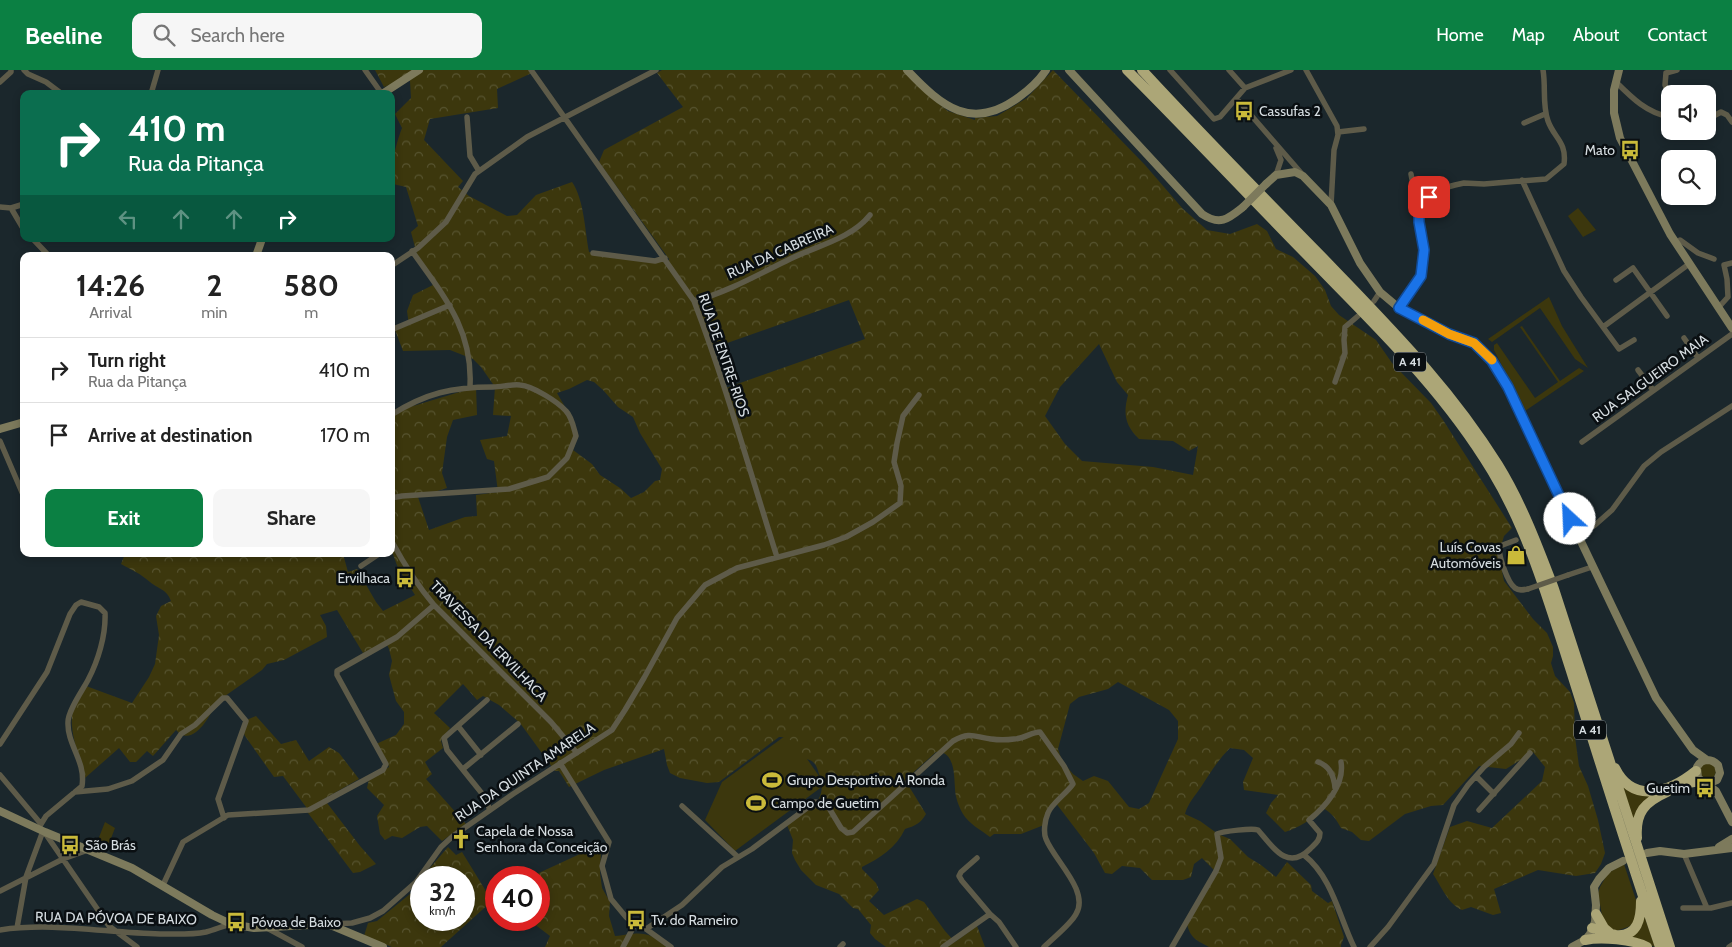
<!DOCTYPE html>
<meta charset="utf-8">
<style>
body{margin:0;font-family:Cabin,sans-serif;background:#f6f6f6;color:#222;height:100vh;display:flex;flex-direction:column;font-size:19px;white-space:nowrap}
*{box-sizing:border-box;margin:0}
p{font-size:16px;color:#767676}
.icon{flex:none;width:28px;height:28px;fill:none;stroke:currentColor;stroke-width:2;stroke-linecap:round;stroke-linejoin:round}
.map{position:relative;flex:1;overflow:hidden}
.side{position:absolute;left:20px;top:182px;width:375px;height:305px;display:flex;flex-direction:column;background:#fff;border-radius:10px;box-shadow:0 2px 8px #0003}
.side>*{flex:none}
.top-card{position:absolute;left:20px;top:20px;width:375px;height:152px;border-radius:10px;box-shadow:0 2px 8px #0003;background:#0b6e4f;color:#fff;overflow:hidden}
.controls{position:absolute;left:1661px;top:15px;display:grid;gap:10px}
.controls a{display:grid;place-items:center;width:55px;height:55px;border-radius:10px;background:#fff;box-shadow:0 2px 8px #0003;font-size:25px}
.speed{position:absolute;left:410px;top:796px;display:flex;gap:10px;font-size:25px;font-weight:700;text-align:center}
.speed>*{display:grid;place-content:center;width:65px;height:65px;border-radius:50%;background:#fff;box-shadow:0 2px 8px #0003;line-height:1}
.speed small{font-size:12px;font-weight:400}
.speed .limit{border:8px solid #d22;background:#fff;color:#111}
.pin{position:absolute;display:grid;place-items:center;width:42px;height:42px;color:#fff;margin:-21px;border-radius:10px;box-shadow:0 2px 8px #0006}
.me{position:absolute;width:55px;margin:-28px;rotate:335deg;stroke-linejoin:round;filter:drop-shadow(0 0 4px #0008)}
.turn{display:flex;align-items:center;gap:18px;height:105px;padding:0 25px;font-size:22px}
.turn .icon{width:65px;height:65px;stroke-width:2.5}
.turn b{display:block;font-size:35px;line-height:42px}
.lanes{display:flex;align-items:center;height:48px;padding:0 25px;background:#0003;justify-content:center;gap:25px;direction:ltr}
.lanes .off{opacity:.35}
.eta{display:flex;justify-content:space-evenly;align-items:center;height:85px;text-align:center}
.eta b{font-size:30px;font-weight:700;line-height:35px}
.primary-button{display:flex;gap:10px;margin-top:auto;padding:10px 25px}
.primary-button a{flex:1;height:58px;border-radius:10px;background:#0b8043;color:#fff;font-size:20px;font-weight:700;line-height:58px;text-align:center}
.primary-button a+a{background:#f6f6f6;color:#222}
ul{padding:0;list-style:none}
li{display:flex;align-items:center;gap:15px;height:65px;padding:0 25px;border-top:1px solid #e0e0e0}
li div{flex:1}
li b{display:block;font-size:19px}
li em{font-style:normal}
header{display:flex;align-items:center;gap:30px;box-sizing:border-box;height:70px;padding:0 25px;background:#0b8043;color:#fff}
header strong{font-size:24px}
nav{display:flex;gap:28px;margin-inline-start:auto;font-size:18px}
.search{width:350px;height:45px;background:#f6f6f6;display:flex;align-items:center;gap:12px;box-sizing:border-box;padding:0 18px;border-radius:10px;color:#767676;font-size:19px}
.map>svg:first-child{display:block}
</style>
<header>
<strong>Beeline</strong>
<div class="search"><svg class="icon" aria-label="search" viewBox="0 0 24 24"><circle cx="10" cy="10" r="6"/><path d="M15 15l6 6"/></svg>Search here</div>
<nav><a>Home</a><a>Map</a><a>About</a><a>Contact</a></nav>
</header>
<div class="map">
<svg width="1732" height="877" viewBox="0 0 1732 877">
<defs>
<pattern id="forest-crowns" width="20" height="18" patternUnits="userSpaceOnUse" patternTransform="scale(1.25)"><rect width="20" height="18" fill="#3c370d"/><path d="M2 6a3 3 0 1 1 6 0M12 15a3 3 0 1 1 6 0" fill="none" stroke="#575430"/></pattern>
</defs>
<rect width="100%" height="100%" fill="#1b272c"/>
<path fill="#3c370d" d="M1578,138L1596,160L1583,167L1568,146Z
M1549,227L1562,256L1588,298L1575,289L1540,238L1492,272L1488,269Z
M1522,256L1560,311L1579,298L1584,301L1525,341L1494,280V275L1497,273L1535,328L1558,312L1520,257Z
M789,663L819,706L823,716L735,781L705,750L722,712Z
M1700 701a8 8 0 1 1 16 0a8 8 0 1 1-16 0Z
M1621,711L1655,724L1634,754Z
M105,752L115,758L107,779L96,775Z
M1624,794L1637,833L1634,853L1628,857L1616,861L1608,857L1603,851L1598,823L1600,817L1608,803Z
M1644,845L1655,877L1629,867Z"/>
<path fill="url(#forest-crowns)" fill-rule="evenodd" d="M375,0H532L534,2L497,19L498,38L430,49L424,70L463,111L458,117L469,126L507,146L517,145L536,125L572,112C584,129 585,161 589,182L619,187L646,188L668,193L669,189L599,92L604,80L683,37L657,3L662,0H903L931,28L948,41L975,50V48L997,46L1027,28L1053,0L1145,95L1183,139L1207,160L1230,164L1257,154L1267,161L1276,179L1293,187L1315,206L1325,220L1331,236L1339,245L1376,270L1392,293L1431,333L1443,350L1512,458L1504,466L1499,483L1501,496L1504,511L1533,549L1547,563L1553,577V586L1551,593L1555,606L1570,622L1574,633L1575,667L1579,696L1588,716L1598,750L1605,783L1601,794L1595,803L1576,806L1538,800L1494,819L1501,843L1493,845L1471,837L1462,840C1448,834 1441,816 1433,804L1450,757L1467,751L1492,758L1542,711L1545,697L1533,682L1506,699L1479,696L1443,735L1431,736L1405,744L1369,771L1361,770L1352,762L1341,758C1336,749 1332,743 1323,738C1312,749 1299,758 1285,762L1266,743L1271,733L1278,725L1244,720L1243,712L1253,688L1244,680L1230,678C1218,690 1210,703 1201,717C1195,726 1188,733 1185,744L1200,751L1218,764L1230,769L1248,787L1261,795L1276,807L1287,792L1311,815L1312,821L1328,833L1332,831L1344,867L1341,875V877H1209C1194,869 1190,868 1186,850L1214,800L1202,788L1194,794L1191,807L1183,810H1152L1140,798L1122,796L1112,804L1105,803L1094,783L1055,732L1044,755L1021,764H994L990,767C981,760 969,754 963,744C959,737 955,727 955,718C954,706 955,680 936,682L905,710L926,744C921,753 915,756 905,759C896,778 880,788 862,797V799L876,813L879,820L869,831L884,845L917,829L924,832L945,861L955,872L977,856L985,877H886L875,869L870,863L871,855L858,839L853,838L839,824L816,815L801,800L795,790L792,783L793,770L787,755C806,741 830,732 819,704C818,701 817,696 814,693C811,689 805,690 802,685C795,675 792,666 779,667L719,712L707,713L680,708L670,703L667,695L664,679L604,700L569,717L559,701H555L520,653L499,635L483,626L477,630L463,614L434,643L450,658L441,671L443,678L425,692L432,704L426,709L466,754L442,771L427,756L420,757L402,768L392,766L385,770L380,764L377,746L384,735L367,718L369,709L389,697L385,688L376,674L396,665L404,654V642L396,631L389,605L392,591L389,579L386,572L363,583L337,540L320,545L326,556L327,567L284,590L267,594L262,600L215,633C213,643 196,671 183,665C180,664 178,662 176,660L153,686L147,681L136,692H130L119,678L85,708C80,690 68,659 73,641C76,633 82,624 86,616L132,633L149,607L155,594L159,565L156,546L161,536L171,531C167,519 158,519 150,512C141,504 132,500 121,494L125,484H343L348,502L357,499L376,532L383,541L415,525L398,498L391,479V431L396,430L391,415V346L400,340L476,317L477,345L453,350L447,367L442,403L447,418L418,427L429,460L465,447L477,446L476,425L498,422L494,391L487,389L480,370L507,366L511,346L493,345L495,317L481,297L473,289L450,280L403,281L395,260L409,255L407,241L413,225L433,215L417,185L411,162L418,156L406,117L393,114C388,101 397,71 402,58L395,44L411,28L410,11L406,6L398,12L384,17ZM849,230L865,269L726,318L713,278ZM1099,274L1117,312L1128,325C1123,344 1125,355 1139,369L1173,371L1189,381L1198,376L1193,405L1153,397L1082,391L1065,374L1045,346L1060,317ZM587,310L594,312L603,320L618,337L633,347L640,363L662,399L660,410L655,411L644,422L631,428L620,418L600,405L592,394L573,380C582,362 566,339 557,323L569,319ZM1118,612L1169,640L1178,651V669L1149,733L1139,739L1129,737L1108,711L1094,706L1083,711L1073,704L1062,691L1058,679L1070,634L1079,627L1108,619Z
M256,646L281,674L296,670L309,691L329,677L339,683L359,709L324,729L360,776L376,794L360,802L353,803L308,743L306,737L283,706L274,707L245,666L242,659L244,651Z
M448,777L456,785L462,782L492,831L496,828V833L492,831L441,877H392L364,866L368,853L377,851L421,815V850H464V808L427,807L429,799Z
M593,778L601,783L600,803L602,818L610,832L609,846L615,866C639,863 647,859 667,877H545L550,866L529,850H539V808L530,807Z"/>
<g fill="none" stroke-linecap="round" stroke-linejoin="round">
<path stroke="#5e5b49" stroke-width="5.5" d="M24,0L28,4L46,12L62,24
M365,0L382,24
M531,0L694,231C726,315 750,402 777,487
M1170,0L1214,49L1220,47L1245,18L1291,0
M1229,0L1245,18
M1306,0L1337,56L1338,65L1334,80L1331,135
M1666,3L1665,15L1670,28
M1666,3L1677,0
M0,12L11,2V0
M1616,12C1632,28 1647,43 1670,47
M151,24L158,0
M1237,29L1302,104
M467,47L470,86L479,101
M1708,49L1721,42L1727,45L1732,52
M1524,53L1545,44
M1338,62L1364,59
M1276,78L1281,90L1276,105
M1411,104L1414,121L1423,135
M1522,110L1564,201L1581,227L1619,279L1634,270
M0,137L11,138L24,134
M11,138L24,160
M33,169L49,186
M1676,173L1680,170L1698,183L1714,189
M412,181C443,225 473,259 470,316
M593,183L655,191L665,188
M391,196L418,178L446,152L475,104L527,67L656,0
M1616,210L1633,198L1667,246
M694,231C728,222 759,204 790,189C816,176 851,169 870,145
M1374,231L1380,222
M1399,238L1421,207L1424,180L1419,151V142L1429,127L1444,118L1455,115L1464,113L1484,114L1546,109L1564,94C1567,72 1554,68 1548,51C1542,34 1546,17 1543,0
M1718,238L1728,227L1727,209L1724,195L1732,193
M1603,257L1689,194
M391,260L450,235
M1684,268L1698,288
M1638,300L1653,320
M1335,312L1345,283L1344,270L1345,257L1358,246
M391,345C426,323 452,317 493,317C502,317 511,314 520,315C533,316 558,332 566,341C572,347 574,359 576,366L567,388L548,407L509,419L402,426L391,428
M0,371L24,427
M1582,372L1732,264
M1577,465L1595,455L1612,440L1644,396L1661,382L1732,336
M391,470C404,494 417,515 434,535L551,652L577,683
M1516,470L1500,476C1497,484 1508,513 1515,518C1519,521 1523,520 1528,519
M361,496L379,484
M1568,505L1592,497
M487,630L444,668L447,680L484,726L490,740
M458,656L481,685
M0,674L47,602L70,544L76,535L81,532L99,537L105,543C106,565 98,591 88,610C82,621 68,641 68,652C67,675 86,691 82,716L46,746L38,759
M1318,692C1330,696 1334,706 1335,718
M560,693L609,772L602,796L611,829L626,847L635,854L646,859L671,877
M463,699L518,654
M0,705L41,754
M1476,706L1494,724
M75,722L108,719L132,711L163,690L181,664L195,655L223,628H227L246,651L218,729L224,748
M682,736L738,787
M1479,740L1530,683
M45,763L109,856L137,877
M1684,784L1707,838H1711L1732,833
M1304,785C1332,807 1339,846 1354,877
M977,788L961,802L959,806L962,811L990,844L999,852L1016,877
M163,815L183,772L228,745L309,740L383,700L386,694L337,605V601L397,567L434,535
M0,821L63,789L88,780
M1683,838H1707
M331,854L352,853L370,848L383,841L416,812L441,777L453,766L513,724L612,660L625,640L644,608L677,548L705,515L737,498L824,475L846,467L873,452L900,433L901,416L894,392L897,373L903,346L919,325
M17,858L26,807L43,761
M267,858L302,877
M646,859L682,835L722,797L752,779L815,732L826,733L841,758L847,763L853,762L953,671C971,661 974,667 991,669C998,670 1007,670 1014,669C1024,669 1031,662 1040,662L1064,696L1073,714C1067,723 1051,734 1048,743C1045,750 1043,762 1046,769C1054,790 1090,821 1076,844C1071,854 1053,868 1044,877
M0,860C53,852 107,863 160,864C175,864 191,865 206,862C214,860 223,856 231,854
M623,877L635,854
M840,877L843,874
M943,877L990,844
M1172,877L1216,801L1221,788L1217,764C1223,761 1253,758 1258,760C1272,776 1287,802 1310,779C1315,774 1320,771 1320,763L1309,750C1325,737 1345,715 1341,692
M1370,877L1388,857L1434,794L1454,735L1468,715L1484,697L1511,674L1519,663
M1729,877L1732,875"/>
<path stroke="#7d7a5c" stroke-width="8" d="M907,0C942,37 972,62 1019,27C1030,19 1039,11 1046,0
M1069,0L1202,144C1220,156 1228,149 1243,137
M1619,0L1614,20V43L1620,68L1670,164L1732,258
M382,24L419,0
M1266,114L1276,105L1295,102L1303,106L1331,135L1360,193L1380,222L1399,238L1449,264L1474,273L1492,291L1507,317L1656,628L1693,680L1707,690
M256,186L262,169
M0,359L24,352
M1707,714L1717,710L1720,703L1718,695C1711,688 1702,688 1697,697L1698,708L1716,721L1732,752
M0,741L45,762L132,798L212,845L231,854L254,858L328,854L383,877
M1719,777L1732,769
M1647,783L1660,781L1684,784L1732,778
M1572,877L1585,870L1590,864L1595,852L1596,835L1594,817L1599,809L1609,798L1623,791"/>
<path stroke="#aca677" stroke-width="10" d="M1127,0C1188,61 1247,124 1307,185C1373,253 1443,319 1492,401C1529,462 1549,533 1571,601C1600,693 1629,786 1660,877
M1142,0C1201,64 1262,126 1323,188C1387,255 1449,316 1498,395C1522,434 1538,477 1554,519L1670,877
M1615,698C1633,735 1670,722 1696,701
M1681,716L1688,713L1700,711
M1637,768C1635,742 1645,732 1667,722
M1596,844L1604,858L1610,863
M1592,858C1600,860 1608,864 1616,865C1638,867 1641,848 1641,831
M1585,870C1600,867 1634,869 1647,877"/>
<path stroke="#5e5b49" stroke-width="5.5" d="M1528,519L1568,505"/>
<path stroke="#7d7a5c" stroke-width="8" d="M1243,137L1266,114"/>
</g>
<g fill="none" stroke-linecap="round" stroke-linejoin="round">
<defs>
<path id="route" d="M1429,127L1419,142V152L1424,180L1421,206L1399,238L1449,264L1474,273L1492,291L1508,317L1570,449"/>
</defs>
<use href="#route" stroke="#114b97" stroke-width="12"/>
<use href="#route" stroke="#1a73e8" stroke-width="9"/>
<path stroke="#f59e0b" stroke-width="9" d="M1423,250L1449,264L1474,273L1492,290"/>
</g>
<defs>
<symbol id="bus-bare" viewBox="-9 -9 18 18"><path d="M-5-6H5V4H4V6H2V4H-2V6H-4V4H-5ZM-3.5-4V0h7V-4ZM-3.5 1.2v1.5H-2V1.2ZM2 1.2v1.5H3.5V1.2Z" fill="#caba3a" stroke="#0a0f12" stroke-width="2.5" paint-order="stroke"/></symbol>
<symbol id="shop-bare" viewBox="-9 -9 18 18"><path d="M-5-2.5h2.3a2.7 3.5 0 0 1 5.4 0H5L5.5 6h-11ZM-1.5-2.5h3a1.5 2.3 0 0 0-3 0Z" fill="#caba3a" stroke="#0a0f12" stroke-width="2.5" paint-order="stroke"/></symbol>
<symbol id="stadium-bare" viewBox="-9 -9 18 18"><path d="M0-5a6.5 5 0 1 0 0 10a6.5 5 0 1 0 0-10ZM-3.5-1.8h7v3.6h-7Z" fill="#caba3a" stroke="#0a0f12" stroke-width="2.5" paint-order="stroke"/></symbol>
<symbol id="church-bare" viewBox="-9 -9 18 18"><path d="M-1.2-6h2.4v3.5h3.3v2.4h-3.3V6h-2.4V-.1h-3.3v-2.4h3.3Z" fill="#caba3a" stroke="#0a0f12" stroke-width="2.5" paint-order="stroke"/></symbol>
</defs>
<g fill-rule="evenodd">
<use href="#bus-bare" x="1230" y="27" width="28" height="28"/>
<use href="#bus-bare" x="1616" y="66" width="28" height="28"/>
<use href="#shop-bare" x="1502" y="471" width="28" height="28"/>
<use href="#bus-bare" x="391" y="494" width="28" height="28"/>
<use href="#stadium-bare" x="758" y="696" width="28" height="28"/>
<use href="#bus-bare" x="1691" y="704" width="28" height="28"/>
<use href="#stadium-bare" x="742" y="719" width="28" height="28"/>
<use href="#church-bare" x="447" y="755" width="28" height="28"/>
<use href="#bus-bare" x="56" y="761" width="28" height="28"/>
<use href="#bus-bare" x="622" y="836" width="28" height="28"/>
<use href="#bus-bare" x="222" y="838" width="28" height="28"/>
</g>
<g text-anchor="middle" stroke-width="5" stroke-linejoin="round" paint-order="stroke">
<g fill="#0a0f12" stroke="#999fa3" stroke-width="1">
<rect x="1394" y="282.5" width="32" height="19" rx="4"/>
<rect x="1574" y="650.5" width="32" height="19" rx="4"/>
</g>
<g font-size="12" font-weight="bold" fill="#d6dde1">
<text x="1410" y="296">A 41</text>
<text x="1590" y="664">A 41</text>
</g>
<g font-size="14" fill="#d6dde1" stroke="#0a0f12" text-anchor="start">
<text x="1259" y="46">Cassufas 2</text>
<text x="1615" y="85" text-anchor="end">Mato</text>
<text x="1501" y="482" text-anchor="end">Luís Covas<tspan x="1501" dy="16">Automóveis</tspan></text>
<text x="390" y="513" text-anchor="end">Ervilhaca</text>
<text x="787" y="715">Grupo Desportivo A Ronda</text>
<text x="1690" y="723" text-anchor="end">Guetim</text>
<text x="771" y="738">Campo de Guetim</text>
<text x="476" y="766">Capela de Nossa<tspan x="476" dy="16">Senhora da Conceição</tspan></text>
<text x="85" y="780">São Brás</text>
<text x="651" y="855">Tv. do Rameiro</text>
<text x="251" y="857">Póvoa de Baixo</text>
</g>
<g font-size="14" fill="#d6dde1" stroke="#0a0f12">
<text transform="translate(780 181) rotate(-24)" y="5">RUA DA CABREIRA</text>
<text transform="translate(724 285) rotate(71)" y="5">RUA DE ENTRE-RIOS</text>
<text transform="translate(1650 308) rotate(-36)" y="5">RUA SALGUEIRO MAIA</text>
<text transform="translate(489 571) rotate(46)" y="5">TRAVESSA DA ERVILHACA</text>
<text transform="translate(525 702) rotate(-34)" y="5">RUA DA QUINTA AMARELA</text>
<text transform="translate(116 848) rotate(1)" y="5">RUA DA PÓVOA DE BAIXO</text>
</g>
</g>
</svg>
<div class="controls">
<a><svg class="icon" aria-label="sound" viewBox="0 0 24 24"><path d="M4 9h4l5-4v14l-5-4H4zM17 9q2 3 0 6"/></svg></a>
<a><svg class="icon" aria-label="search" viewBox="0 0 24 24"><circle cx="10" cy="10" r="6"/><path d="M15 15l6 6"/></svg></a>
</div>
<div class="speed"><div>32<small>km/h</small></div><div class="limit">40</div></div>
<div class="pin" style="left:1429px;top:127px;background:#d93025"><svg class="icon" aria-label="arrive" viewBox="0 0 24 24"><path d="M6 21V4h12l-3 4 3 4H6"/></svg></div>
<svg class="me" style="left:1570px;top:449px" viewBox="-20 -20 40 40"><circle r="19" fill="#fff"/><path d="M0-13L10 11 0 6-10 11z" fill="#1a73e8"/></svg>
<div class="top-card">
<div class="turn"><svg class="icon" aria-label="right" viewBox="0 0 24 24"><path d="M7 20v-9h11M14 6l5 5-5 5"/></svg><div><b>410 m</b>Rua da Pitança</div></div>
<div class="lanes"><svg class="icon off" aria-label="left" viewBox="0 0 24 24"><path d="M17 20v-9H6M10 6l-5 5 5 5"/></svg><svg class="icon off" aria-label="ahead" viewBox="0 0 24 24"><path d="M12 20V5M6 11l6-6 6 6"/></svg><svg class="icon off" aria-label="ahead" viewBox="0 0 24 24"><path d="M12 20V5M6 11l6-6 6 6"/></svg><svg class="icon" aria-label="right" viewBox="0 0 24 24"><path d="M7 20v-9h11M14 6l5 5-5 5"/></svg></div>
</div>
<section class="side">
<div class="eta">
<div><b>14:26</b><p>Arrival</p></div>
<div><b>2</b><p>min</p></div>
<div><b>580</b><p>m</p></div>
</div>
<ul>
<li><svg class="icon" aria-label="right" viewBox="0 0 24 24"><path d="M7 20v-9h11M14 6l5 5-5 5"/></svg><div><b>Turn right</b><p>Rua da Pitança</p></div><em>410 m</em></li>
<li><svg class="icon" aria-label="arrive" viewBox="0 0 24 24"><path d="M6 21V4h12l-3 4 3 4H6"/></svg><div><b>Arrive at destination</b></div><em>170 m</em></li>
</ul>
<div class="primary-button"><a>Exit</a><a>Share</a></div>
</section>
</div>
